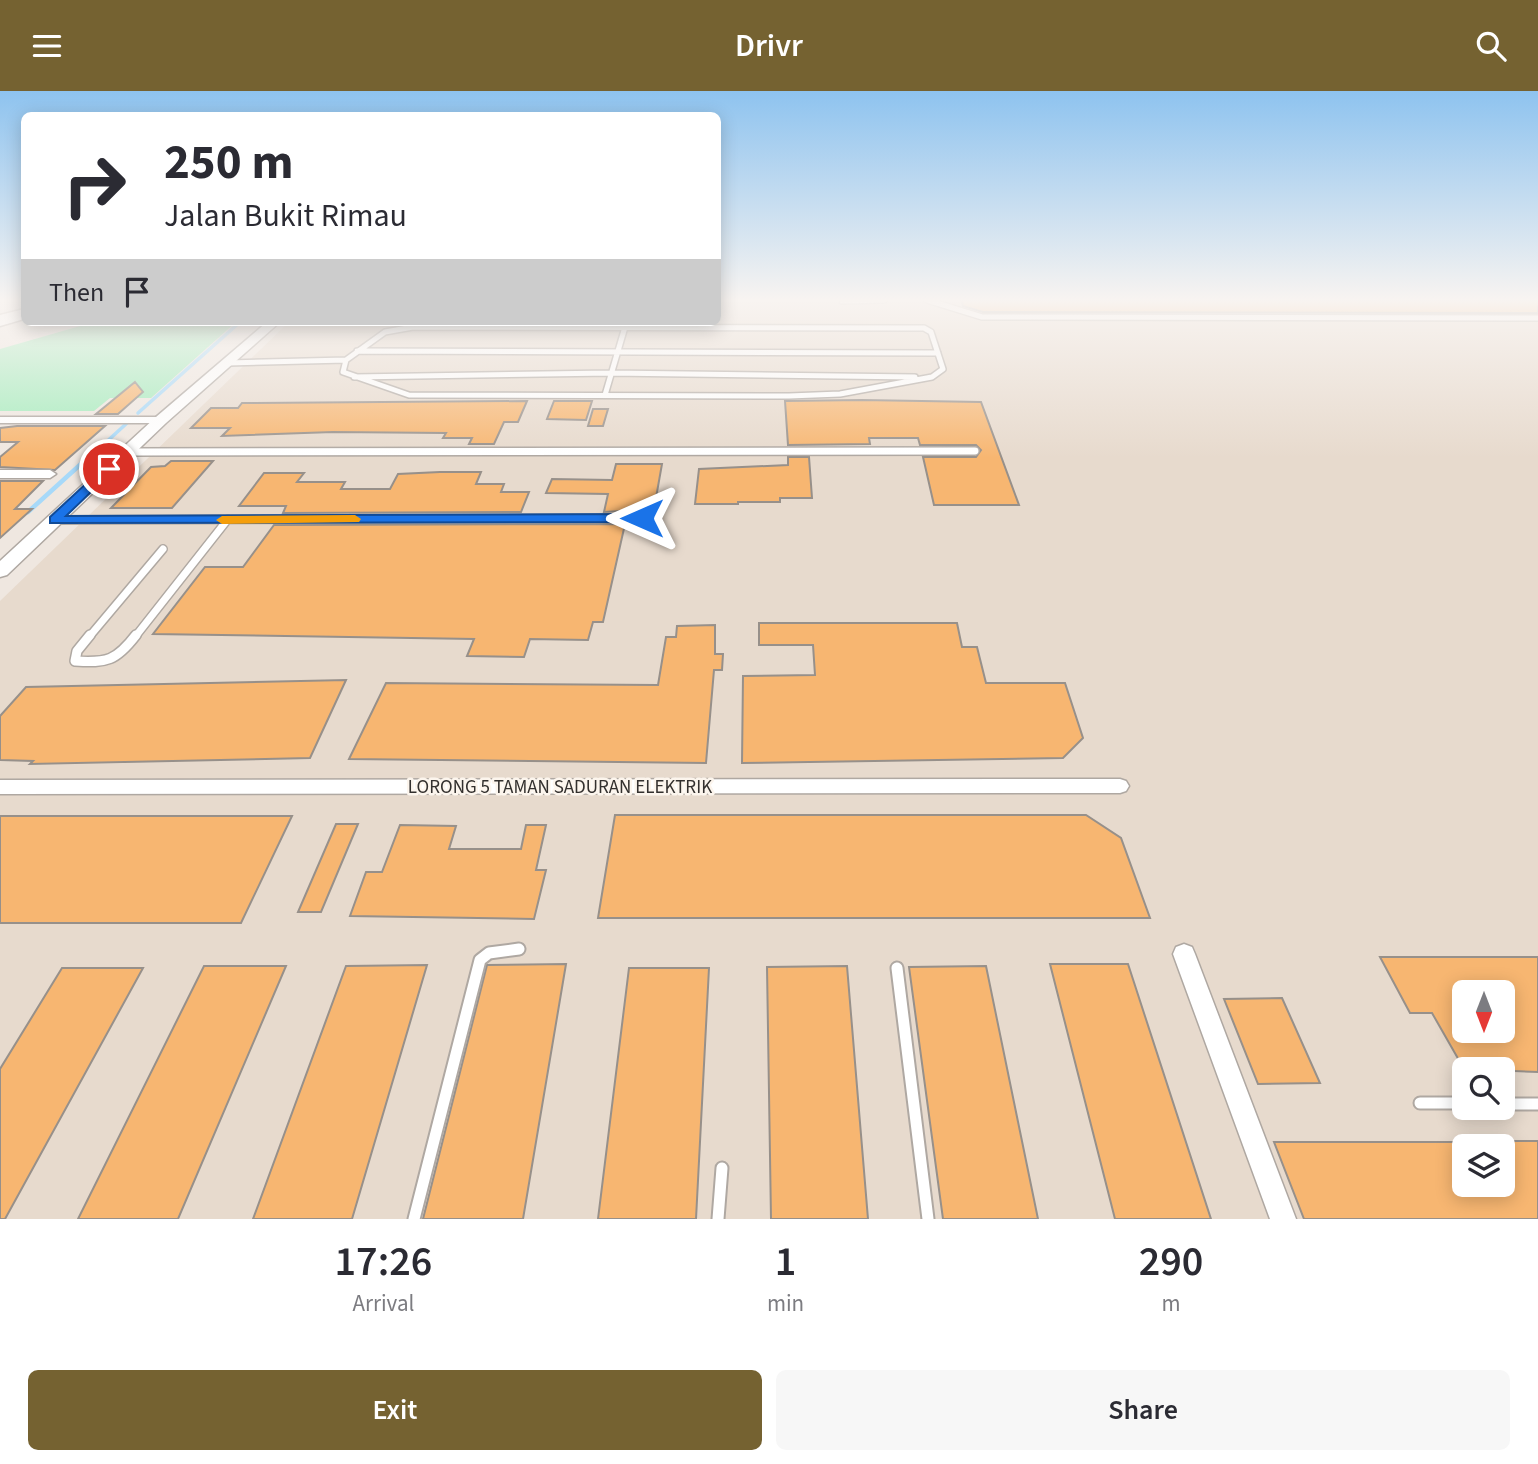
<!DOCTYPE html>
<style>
body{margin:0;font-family:"Source Sans 3",sans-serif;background:#f7f7f7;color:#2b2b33;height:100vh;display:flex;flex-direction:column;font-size:26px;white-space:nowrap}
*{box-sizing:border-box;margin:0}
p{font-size:23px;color:#7c7c81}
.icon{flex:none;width:38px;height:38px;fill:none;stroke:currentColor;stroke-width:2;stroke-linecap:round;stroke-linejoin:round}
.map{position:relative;height:1128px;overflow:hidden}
.drawer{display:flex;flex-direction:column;background:#fff;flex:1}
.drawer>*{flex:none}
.hud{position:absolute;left:21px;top:21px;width:700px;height:214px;border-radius:10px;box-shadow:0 4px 18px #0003;background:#fff;color:#2b2b33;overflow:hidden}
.needle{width:46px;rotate:180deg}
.buttons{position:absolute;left:1452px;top:889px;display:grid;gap:14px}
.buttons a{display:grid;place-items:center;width:63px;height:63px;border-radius:10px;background:#fff;box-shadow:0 4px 18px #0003;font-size:35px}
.pin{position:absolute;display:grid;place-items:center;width:60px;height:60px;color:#fff;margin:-30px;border:4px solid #fff;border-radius:50%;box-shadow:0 2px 7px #0007}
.me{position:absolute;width:77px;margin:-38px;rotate:270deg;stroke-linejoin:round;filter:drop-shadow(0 0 5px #0008)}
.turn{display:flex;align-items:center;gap:24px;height:147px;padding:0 28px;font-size:32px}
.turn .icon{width:91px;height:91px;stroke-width:2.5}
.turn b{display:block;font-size:49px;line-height:60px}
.then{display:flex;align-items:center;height:66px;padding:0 28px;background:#0003;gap:14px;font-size:26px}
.eta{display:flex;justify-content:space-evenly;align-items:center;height:119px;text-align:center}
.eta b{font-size:42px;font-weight:600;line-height:49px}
.button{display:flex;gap:14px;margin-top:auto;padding:14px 28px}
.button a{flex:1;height:80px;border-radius:10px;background:#756231;color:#fff;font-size:28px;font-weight:600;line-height:80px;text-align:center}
.button a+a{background:#f7f7f7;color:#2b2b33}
header{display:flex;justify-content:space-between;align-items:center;height:91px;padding:0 28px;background:#756231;color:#fff;font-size:32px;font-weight:600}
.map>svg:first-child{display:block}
</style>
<header><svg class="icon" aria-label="menu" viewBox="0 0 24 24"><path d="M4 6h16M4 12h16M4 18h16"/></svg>Drivr<svg class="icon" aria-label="search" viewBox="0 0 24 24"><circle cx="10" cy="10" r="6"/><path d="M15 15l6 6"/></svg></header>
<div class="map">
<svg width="1538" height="1128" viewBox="0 0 1538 1128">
<rect width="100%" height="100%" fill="#efe7e0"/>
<path fill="#e7dacd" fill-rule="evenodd" d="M718,209H1538V1128H0V510L289,231H718ZM1465,901H1503V940H1465ZM1465,978H1503V1017H1465ZM1465,1055H1503V1094H1465Z"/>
<path fill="#a5ecbd" d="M94,231H236L151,307H110L94,320H0V258Z"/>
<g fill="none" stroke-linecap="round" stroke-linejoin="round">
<path stroke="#a7d9f9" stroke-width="3.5" d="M138,322L240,231
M102,355L127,332"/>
<path stroke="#a7d9f9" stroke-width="4.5" d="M28,421L103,353"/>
</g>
<path fill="#f7b671" stroke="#97908a" stroke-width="2" fill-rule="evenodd" d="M961,209H1538V222L983,221L963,215Z
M135,291L143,301L118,323H96Z
M862,309L981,311L1019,414H934L923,366H976L981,359L976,354H920L918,347H869L870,353L788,354L785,310Z
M527,310L518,331H504L494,353H469L472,347H443L446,342L333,341L222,345L230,337H191L211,317H238L242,312Z
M554,310H592L586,329L547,328Z
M593,318H608L603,335H588Z
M17,335H105L55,379L0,376V366L18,351H0V337Z
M788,366H809L812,407H780V411H738V413H695L699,378L788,374Z
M171,370H213L172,417H111L151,376L165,375Z
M616,373H662L654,418L604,421L608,403L546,402L552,388L612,389Z
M440,381H481L476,393H504L501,401H529L521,421L283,422L286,415H239L264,382H304L297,391H345L341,398H390L398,383Z
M0,390H43L15,418H32L0,447Z
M625,433L603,531H593L588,549L530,548L524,566L467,565L474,548L153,543L205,476H243L274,434Z
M759,532H957L962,556H977L986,592H1065L1083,647L1063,667L742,672L743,585L815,584L813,554H759Z
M715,534V563H723L722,579H714L706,672L349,668L386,592L658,594L666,546H676L677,535Z
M346,589L310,667L30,673L33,670L0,669V625L26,596Z
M615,724H1086L1121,747L1150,827H598Z
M0,725H292L241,832H0Z
M336,733H358L321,821H298Z
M400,734L456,735L449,758H521L526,734H546L536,779H546L534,828L350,825L366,781H382Z
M1380,866H1538V981L1464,978L1432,922H1410ZM1465,901H1503V940H1465Z
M566,873L523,1128H423L487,874Z
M1050,873H1128L1211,1128H1115Z
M427,874L352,1128H253L346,875Z
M204,875H286L178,1128H78Z
M847,875L868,1128H771L767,876Z
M986,875L1038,1128H943L909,876Z
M62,877H143L5,1128H0V978Z
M629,877H709L696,1128H598Z
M1282,907L1320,992L1258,993L1224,908Z
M1503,1050H1538V1128H1304L1274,1051H1465V1094H1503Z"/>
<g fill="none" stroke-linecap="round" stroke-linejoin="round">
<defs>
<path id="service-far3" d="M927,209L982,226L1538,227
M842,210L884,209
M413,236L924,237L931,241L943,278L932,286L840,303L789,305L409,304L343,281L346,269L385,241Z
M357,260L938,262
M228,272L346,269
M354,286L610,282L915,286
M605,304L625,236"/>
<path id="service-far2" d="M128,361L975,360
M56,429L641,427
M89,546L163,458
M135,546L228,428"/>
<path id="service-far1" d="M90,544L77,560L75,570C107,572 116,570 136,544"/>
<path id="service" d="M897,877L928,1128
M1420,1012H1465
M1503,1013H1538
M414,1128L480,869L489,862L519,858
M718,1128L722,1077"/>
<path id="minor" d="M0,326H161L167,329L161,332H0Z
M0,379H50L56,383L50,387H0Z
M1120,688L1126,690L1129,695L1126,700L1120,702L0,703V689Z
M1184,853L1192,856L1195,863L1296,1128H1270L1173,863L1176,856Z"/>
<path id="tertiary" d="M267,231H280L166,332L7,484L0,486V470L156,326Z"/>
<path id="motorway" d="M24,218V228L0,235V224Z"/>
</defs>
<use href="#service-far3" stroke="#afa8a2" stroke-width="8"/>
<use href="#service-far2" stroke="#afa8a2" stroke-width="10"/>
<use href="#service-far1" stroke="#afa8a2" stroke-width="12"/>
<use href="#service" stroke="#afa8a2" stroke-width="15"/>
<use href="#minor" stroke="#afa8a2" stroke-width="3"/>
<use href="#tertiary" stroke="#afa8a2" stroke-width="3"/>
<use href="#motorway" stroke="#afa8a2" stroke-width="3"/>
<use href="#service-far3" stroke="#fff" stroke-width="5"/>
<use href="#service-far2" stroke="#fff" stroke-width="7"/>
<use href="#service-far1" stroke="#fff" stroke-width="9"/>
<use href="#service" stroke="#fff" stroke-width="11"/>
<use href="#minor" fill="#fff" fill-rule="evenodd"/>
<use href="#tertiary" fill="#fff" fill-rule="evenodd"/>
<use href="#motorway" fill="#fff" fill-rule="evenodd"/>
</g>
<linearGradient id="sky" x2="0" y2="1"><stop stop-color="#8ec3ef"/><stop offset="0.57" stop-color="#f8f4f1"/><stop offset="1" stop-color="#f8f4f1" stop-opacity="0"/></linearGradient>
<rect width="1538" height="367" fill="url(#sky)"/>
<path fill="#1a73e8" stroke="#114b97" stroke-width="2" d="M105,375L115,378L66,425L642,423L648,427L642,431L50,432V426Z"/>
<path fill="#f59e0b" d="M355,424L361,428L359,431L222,433L216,429L222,425Z"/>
<g text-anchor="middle" stroke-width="5" stroke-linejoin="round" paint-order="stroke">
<g font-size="19" fill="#33302e" stroke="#fcf5ed">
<text x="560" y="702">LORONG 5 TAMAN SADURAN ELEKTRIK</text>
</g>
</g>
</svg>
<div class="buttons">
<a><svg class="needle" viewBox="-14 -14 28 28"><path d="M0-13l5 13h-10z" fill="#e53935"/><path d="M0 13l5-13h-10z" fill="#7c7c81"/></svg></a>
<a><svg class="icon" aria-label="search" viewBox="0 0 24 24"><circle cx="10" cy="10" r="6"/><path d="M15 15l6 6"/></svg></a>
<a><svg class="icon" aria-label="layers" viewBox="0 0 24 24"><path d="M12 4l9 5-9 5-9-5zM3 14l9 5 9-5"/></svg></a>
</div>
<div class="pin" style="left:109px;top:378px;background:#d93025"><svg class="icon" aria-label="arrive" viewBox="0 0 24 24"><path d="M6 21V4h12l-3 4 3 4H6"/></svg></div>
<svg class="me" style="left:642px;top:427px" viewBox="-20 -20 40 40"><path d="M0-17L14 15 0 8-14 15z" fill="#1a73e8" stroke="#fff" stroke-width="4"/></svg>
<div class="hud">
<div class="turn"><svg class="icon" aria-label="right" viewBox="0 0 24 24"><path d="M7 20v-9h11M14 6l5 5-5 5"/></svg><div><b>250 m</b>Jalan Bukit Rimau</div></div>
<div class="then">Then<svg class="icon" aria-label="arrive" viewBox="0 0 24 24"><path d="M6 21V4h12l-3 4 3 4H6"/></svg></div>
</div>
</div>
<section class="drawer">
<div class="eta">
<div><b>17:26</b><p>Arrival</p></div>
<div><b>1</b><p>min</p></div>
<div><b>290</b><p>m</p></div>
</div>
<div class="button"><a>Exit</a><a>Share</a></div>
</section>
